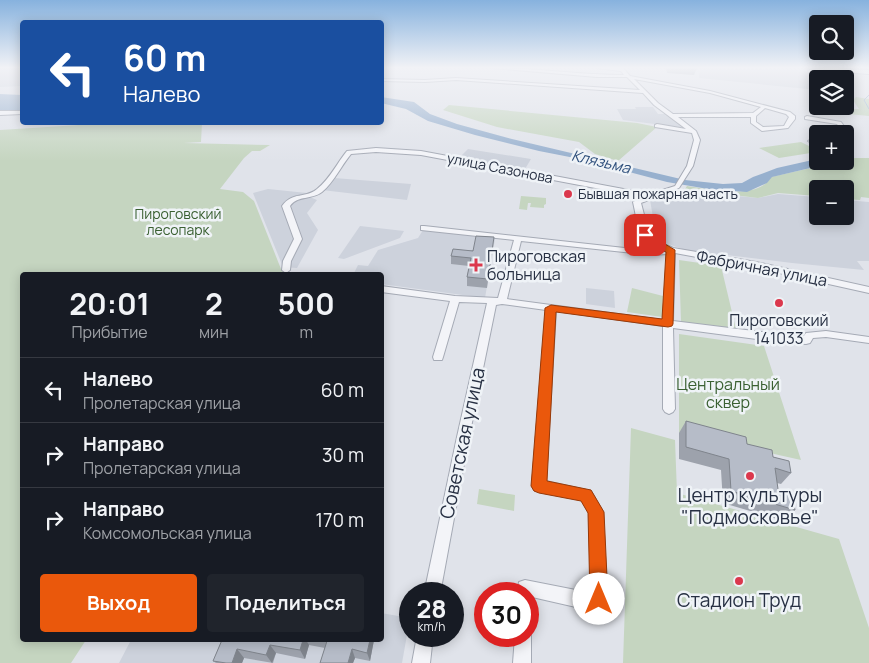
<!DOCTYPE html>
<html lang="ru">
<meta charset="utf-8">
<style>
body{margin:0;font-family:Manrope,sans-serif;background:#20242c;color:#f1f3f6;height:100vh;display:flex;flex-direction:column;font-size:19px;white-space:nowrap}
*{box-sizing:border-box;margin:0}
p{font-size:16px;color:#9ea1a6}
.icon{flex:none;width:28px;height:28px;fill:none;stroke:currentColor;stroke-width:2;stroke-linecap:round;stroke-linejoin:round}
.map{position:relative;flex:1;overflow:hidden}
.details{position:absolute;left:20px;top:272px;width:364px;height:370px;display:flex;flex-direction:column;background:#171b24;border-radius:5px;box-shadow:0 2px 12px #0003}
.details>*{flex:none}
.banner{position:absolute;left:20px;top:20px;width:364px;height:105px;border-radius:5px;box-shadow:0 2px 12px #0003;background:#1a4fa0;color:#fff;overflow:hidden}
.tools{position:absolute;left:809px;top:15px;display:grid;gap:10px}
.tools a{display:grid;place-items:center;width:45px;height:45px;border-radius:5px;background:#171b24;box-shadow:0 2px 12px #0003;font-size:25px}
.speed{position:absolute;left:399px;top:582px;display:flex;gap:10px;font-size:25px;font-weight:700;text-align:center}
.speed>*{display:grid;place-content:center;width:65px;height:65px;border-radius:50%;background:#171b24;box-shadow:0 2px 12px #0003;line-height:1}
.speed small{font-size:12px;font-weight:400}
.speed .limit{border:8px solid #d22;background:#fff;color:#111}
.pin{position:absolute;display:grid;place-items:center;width:42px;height:42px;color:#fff;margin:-21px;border-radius:10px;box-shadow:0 2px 8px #0006}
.me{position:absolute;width:55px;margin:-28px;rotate:0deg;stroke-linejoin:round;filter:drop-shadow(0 0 4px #0008)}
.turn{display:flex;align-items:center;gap:18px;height:105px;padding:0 20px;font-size:22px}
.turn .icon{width:65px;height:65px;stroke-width:2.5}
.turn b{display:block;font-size:35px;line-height:42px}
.eta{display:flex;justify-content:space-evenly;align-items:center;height:85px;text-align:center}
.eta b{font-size:30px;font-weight:700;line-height:35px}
.cta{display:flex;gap:10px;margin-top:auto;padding:10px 20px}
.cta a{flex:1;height:58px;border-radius:5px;background:#ea580c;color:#fff;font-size:20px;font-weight:700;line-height:58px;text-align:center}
.cta a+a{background:#20242c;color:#f1f3f6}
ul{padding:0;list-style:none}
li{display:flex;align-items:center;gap:15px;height:65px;padding:0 20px;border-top:1px solid #363941}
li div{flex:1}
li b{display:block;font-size:19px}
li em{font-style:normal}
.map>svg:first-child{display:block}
</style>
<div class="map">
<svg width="869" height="663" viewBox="0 0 869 663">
<rect width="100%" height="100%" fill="#e0e3ea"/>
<path fill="#cdd2dc" d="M0,68H22V86L0,87Z
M699,68L808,70L817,80V90L699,78V73L701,72Z
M635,107H653L658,114H665L686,128L623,120L617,109H636Z
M468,149L531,159L525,169L460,157Z
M334,178L411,184L407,200L322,190Z
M268,189L307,193L305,195L317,200L307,213L318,230L297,268L283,267L253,193Z
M684,191L758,198L778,194L817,197L818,216H845V200L869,202V261H857L864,270L792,263L685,250L657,240L650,200H668V197L683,198Z
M360,226L404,231L400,238L344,259L338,258Z
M423,230L495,239L485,298L381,284V275H353L358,265L368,266L378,250L418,238Z
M586,288L614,291L615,308L586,304Z
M381,613L410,618L402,663H119L131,640H381Z"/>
<path fill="#c5d5c0" d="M856,97L869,99V116L848,114L850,109H859L853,100Z
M449,105L637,123L657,127L618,161L595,154L579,142L497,127L443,110Z
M126,122L202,123L201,142L184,143L270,145L260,151H252L244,158L220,189L243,192L254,201L281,269L287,275H22V640H86L71,663H0V138L5,136L0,138V130Z
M801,142L817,150V152L779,158L759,148Z
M855,158H869V198L861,197L860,200L845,199V189H818L817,196L778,193L758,198L685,189L687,186C709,189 758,201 771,177Z
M521,196L546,198V204L544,205V208L530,207L531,203H528L527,210L519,209Z
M679,260L721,266L736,329L681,322Z
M632,288L663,296L662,317L627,312Z
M679,334L764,346L801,460L679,433Z
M631,428L675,440L677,493L839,539L869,628V663H623Z
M479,489L515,495L514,511L477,504Z"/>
<path fill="#97b0ce" d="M0,94L22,95V111H0Z
M381,97L414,102L430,114L457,124L512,139L685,180L723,184L742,183L753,177L777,168L817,159L818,161H840L772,177L767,183L747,192L708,189L667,182L580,159L539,151L475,135L428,121L406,109L381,103Z"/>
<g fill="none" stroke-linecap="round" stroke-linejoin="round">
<path stroke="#97b0ce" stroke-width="1" d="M869,95L864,100L869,109"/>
<defs>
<path id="minor" d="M492,68C536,68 580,75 624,75L621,71L596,68H623L630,76L710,91L790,112L795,116V119L788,128L762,131L751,123V117H678L696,131L700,140L693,166L679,188L641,203L649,234L658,241L673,248L756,262L869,287V293L756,268L675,253L673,321L803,337L806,333L826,331L869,337V343L826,337L813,338L810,343L806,344L771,341L673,328L675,409L673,412L669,414L665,412L663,409V326L556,311L546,481L591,491L603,512L607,599L605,605L589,610L532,597L528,601V594H517L519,582L525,580L591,593L589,513L582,500L539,492L534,490L532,486L546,310L502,304L496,305L469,437L440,594H424L457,437L487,303L459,302L443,357L442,360H434L433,357L450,301L381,292V286L455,296L498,298L514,240L421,230V226H424L652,251L663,249C636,237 639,228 633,202L643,197L421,155L376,152L351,154C341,166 334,182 322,192C312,200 298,195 290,206L302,239L291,261L290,270L286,273L282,270L283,261L294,239L282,206C293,191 305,199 317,189C330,179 337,163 347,151L376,148L421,151L650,194L675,186L687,166L694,140L692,133L655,127V125L657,124L686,129L654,105L643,93L456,80L425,82L381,81V79L425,80L456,78L640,90L627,77H597ZM634,79L710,93L761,107L753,113L673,114L658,103ZM765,108L786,114L789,117L784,126L763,127L756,122V116ZM521,241L652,255L667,254L663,320L507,299Z
M0,111H22V114L0,115Z
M807,116L841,122L846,129L834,134H825L840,128L837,124L805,119V117Z
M818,135V140L811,143L808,141Z
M528,629L531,636V663H513L515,636H528Z
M417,636H433L430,663H412Z"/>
<path id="major" d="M808,68L869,70V74L811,70Z"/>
</defs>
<use href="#minor" stroke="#a5aab5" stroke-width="2"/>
<use href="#major" stroke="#9ea7b7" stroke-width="2"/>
<use href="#minor" fill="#f3f4f8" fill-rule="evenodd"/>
<use href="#major" fill="#fff" fill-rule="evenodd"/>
</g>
<path fill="#9da2ac" d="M666,68H697L694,75L667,73Z
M493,245L487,288L467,286V277L469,266L451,264V256Z
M686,421L747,444L773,457L791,473L781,484L777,483L778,489L795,510L784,521L723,503L721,470L679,459V433Z
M222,640H374L370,661L355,658L353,663H320L325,648L309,645L305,659L276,653L273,663L244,658L242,663H216L213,661Z"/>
<path fill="#7f848c" d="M303,640H306L309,645L305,659L300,650Z
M370,640H374L370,661L367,653Z
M270,645L276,653L272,663L266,655Z
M237,649L244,658L242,663H232Z
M352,649L355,658L353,663H348Z"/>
<path fill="#b6bcc8" stroke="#7f848c" d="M476,236L494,237L488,279L467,277L471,258L451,256L453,249L473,251Z
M686,421L746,437L747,444L772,450L773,457L789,461L791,473L775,468L778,489L792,493L795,510L731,491L729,459L686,447Z
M222,640H303L300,650L270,645L266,655L237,649L232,663H226L213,661Z
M322,640H370L367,653L352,649L348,663H320L327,641Z"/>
<linearGradient id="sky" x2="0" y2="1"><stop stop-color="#87b2de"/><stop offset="0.42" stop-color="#f1f2f6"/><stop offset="1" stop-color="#f1f2f6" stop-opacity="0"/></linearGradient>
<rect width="869" height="161" fill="url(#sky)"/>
<path fill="#ea580c" stroke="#983908" d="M645,232L675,250L673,324L672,326L668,327L556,312L547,481L591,490L604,512L608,599L605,606L599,608L592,606L590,599L588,513L581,501L539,493L534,491L531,486L545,308L551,305L662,319L666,252L651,245L642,237V233Z"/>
<g fill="#db384d" stroke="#eff3f7" stroke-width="2">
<circle cx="568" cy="194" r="5"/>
<path d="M473.5 257.5h5v5h5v5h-5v5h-5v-5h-5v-5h5z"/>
<circle cx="779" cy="303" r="5"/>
<circle cx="750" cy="476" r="5"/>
<circle cx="739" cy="581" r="5"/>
</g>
<g text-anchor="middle" stroke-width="5" stroke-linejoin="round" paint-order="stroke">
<g font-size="14" fill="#273043" stroke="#eff3f7">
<text transform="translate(500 168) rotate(11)" y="5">улица Сазонова</text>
</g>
<g font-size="14" fill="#273043" stroke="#eff3f7" text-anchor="start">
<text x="578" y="199">Бывшая пожарная часть</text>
</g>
<g font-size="14" fill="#3a6032" stroke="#eff3f7">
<text x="178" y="219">Пироговский<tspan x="178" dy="16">лесопарк</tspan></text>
</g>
<g font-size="15" font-style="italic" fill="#2d4e7b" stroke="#eff3f7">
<text transform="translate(601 162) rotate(13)" y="5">Клязьма</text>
</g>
<g font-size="16" fill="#273043" stroke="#eff3f7" text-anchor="start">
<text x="487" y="262">Пироговская<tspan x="487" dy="18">больница</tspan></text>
<text x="779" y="326" text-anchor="middle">Пироговский<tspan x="779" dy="18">141033</tspan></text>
</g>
<g font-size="16" fill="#273043" stroke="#eff3f7">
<text transform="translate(762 268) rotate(11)" y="6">Фабричная улица</text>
</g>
<g font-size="16" fill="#3a6032" stroke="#eff3f7">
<text x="728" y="390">Центральный<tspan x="728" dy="18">сквер</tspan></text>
</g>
<g font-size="19" fill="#273043" stroke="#eff3f7">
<text transform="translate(462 443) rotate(-78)" y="7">Советская улица</text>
</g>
<g font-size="19" fill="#273043" stroke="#eff3f7">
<text x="750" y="502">Центр культуры<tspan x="750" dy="22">"Подмосковье"</tspan></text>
<text x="739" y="607">Стадион Труд</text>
</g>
</g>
</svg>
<div class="tools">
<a><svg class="icon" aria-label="search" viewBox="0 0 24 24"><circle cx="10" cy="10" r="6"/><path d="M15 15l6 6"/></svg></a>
<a><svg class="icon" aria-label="layers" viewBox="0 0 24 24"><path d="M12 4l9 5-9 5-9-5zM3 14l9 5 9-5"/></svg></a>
<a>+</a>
<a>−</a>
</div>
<div class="speed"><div>28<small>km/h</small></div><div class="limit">30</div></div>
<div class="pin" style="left:645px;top:235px;background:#d93025"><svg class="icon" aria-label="arrive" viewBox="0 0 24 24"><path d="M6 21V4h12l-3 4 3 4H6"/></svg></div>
<svg class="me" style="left:599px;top:599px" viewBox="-20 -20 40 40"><circle r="19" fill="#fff"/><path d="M0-13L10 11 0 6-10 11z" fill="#ea580c"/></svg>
<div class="banner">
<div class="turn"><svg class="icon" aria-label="left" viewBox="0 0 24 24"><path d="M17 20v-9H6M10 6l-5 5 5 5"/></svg><div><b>60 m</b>Налево</div></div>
</div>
<section class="details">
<div class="eta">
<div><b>20:01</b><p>Прибытие</p></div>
<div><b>2</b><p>мин</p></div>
<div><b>500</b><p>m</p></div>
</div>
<ul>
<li><svg class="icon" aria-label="left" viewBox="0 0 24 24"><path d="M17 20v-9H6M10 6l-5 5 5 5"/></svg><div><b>Налево</b><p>Пролетарская улица</p></div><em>60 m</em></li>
<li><svg class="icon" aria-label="right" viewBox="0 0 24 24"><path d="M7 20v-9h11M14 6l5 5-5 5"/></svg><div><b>Направо</b><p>Пролетарская улица</p></div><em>30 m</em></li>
<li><svg class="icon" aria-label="right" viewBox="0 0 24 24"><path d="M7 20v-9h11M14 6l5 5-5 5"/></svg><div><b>Направо</b><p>Комсомольская улица</p></div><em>170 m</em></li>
</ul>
<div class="cta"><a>Выход</a><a>Поделиться</a></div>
</section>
</div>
